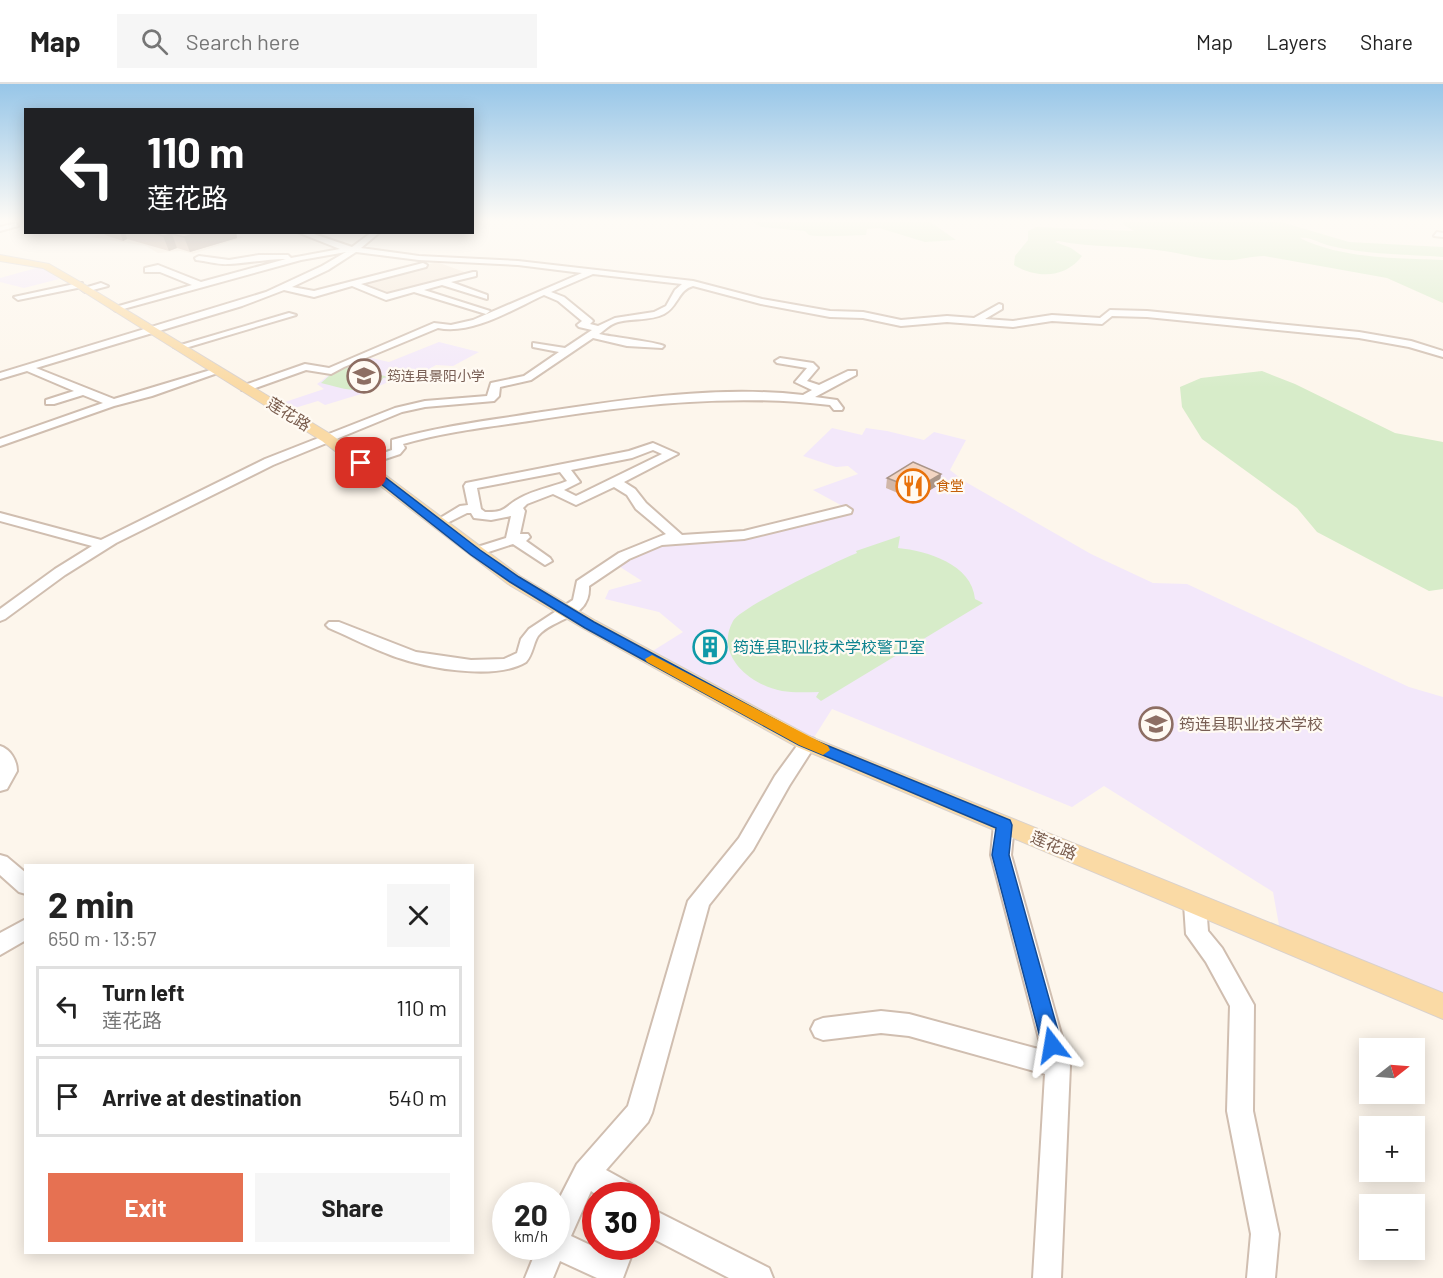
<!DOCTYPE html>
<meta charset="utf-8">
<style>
body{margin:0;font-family:Barlow,"Noto Sans SC",sans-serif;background:#f6f6f6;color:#222;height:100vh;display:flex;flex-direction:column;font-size:22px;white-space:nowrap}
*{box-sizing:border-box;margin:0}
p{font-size:20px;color:#767676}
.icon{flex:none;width:33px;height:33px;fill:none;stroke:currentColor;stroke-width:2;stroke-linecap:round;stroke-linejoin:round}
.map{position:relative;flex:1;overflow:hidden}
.panel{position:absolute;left:24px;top:780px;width:450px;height:390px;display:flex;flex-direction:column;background:#fff;border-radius:0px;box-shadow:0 3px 15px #0003}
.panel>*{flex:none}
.banner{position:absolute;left:24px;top:24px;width:450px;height:126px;border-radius:0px;box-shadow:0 3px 15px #0003;background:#202124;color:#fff;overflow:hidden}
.needle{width:39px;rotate:73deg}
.buttons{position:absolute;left:1359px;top:954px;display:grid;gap:12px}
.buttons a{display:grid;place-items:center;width:66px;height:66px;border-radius:0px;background:#fff;box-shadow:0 3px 15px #0003;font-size:30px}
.speed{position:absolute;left:492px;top:1098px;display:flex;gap:12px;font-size:30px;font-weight:700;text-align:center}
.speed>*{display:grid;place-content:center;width:78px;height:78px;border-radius:50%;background:#fff;box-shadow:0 3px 15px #0003;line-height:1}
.speed small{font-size:15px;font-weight:400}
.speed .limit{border:9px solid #d22;background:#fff;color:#111}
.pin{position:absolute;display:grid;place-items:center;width:51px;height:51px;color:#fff;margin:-26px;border-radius:12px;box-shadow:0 3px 9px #0006}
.me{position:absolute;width:66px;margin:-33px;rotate:346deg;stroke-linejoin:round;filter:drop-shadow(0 0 4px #0008)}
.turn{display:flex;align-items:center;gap:21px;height:126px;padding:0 24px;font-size:27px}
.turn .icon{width:78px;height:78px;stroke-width:2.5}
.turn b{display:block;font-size:42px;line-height:51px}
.round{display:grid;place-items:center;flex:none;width:63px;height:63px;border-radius:0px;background:#f6f6f6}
.head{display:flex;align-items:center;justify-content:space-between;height:102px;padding:0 24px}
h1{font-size:36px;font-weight:700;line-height:45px}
.button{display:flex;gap:12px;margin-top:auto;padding:12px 24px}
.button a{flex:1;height:69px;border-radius:0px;background:#e67152;color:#fff;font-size:24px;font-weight:700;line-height:69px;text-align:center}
.button a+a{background:#f6f6f6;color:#222}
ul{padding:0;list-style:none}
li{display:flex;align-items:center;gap:18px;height:81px;margin:0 12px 9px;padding:0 12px;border:3px solid #e0e0e0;border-radius:0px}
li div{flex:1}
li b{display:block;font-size:22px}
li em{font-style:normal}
header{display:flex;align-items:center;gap:36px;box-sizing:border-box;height:84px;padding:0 30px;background:#fff;border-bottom:2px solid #e0e0e0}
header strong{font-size:28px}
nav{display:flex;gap:33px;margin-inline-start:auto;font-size:21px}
.search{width:420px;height:54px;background:#f6f6f6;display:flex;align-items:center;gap:15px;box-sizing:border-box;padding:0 21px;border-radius:0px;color:#767676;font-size:22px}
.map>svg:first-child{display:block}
</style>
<header>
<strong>Map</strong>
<div class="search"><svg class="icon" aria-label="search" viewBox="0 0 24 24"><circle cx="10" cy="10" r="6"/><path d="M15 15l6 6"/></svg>Search here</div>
<nav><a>Map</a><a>Layers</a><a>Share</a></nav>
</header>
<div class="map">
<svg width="1443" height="1194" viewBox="0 0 1443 1194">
<rect width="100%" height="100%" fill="#fdf6ec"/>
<path fill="#f5e8da" d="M106,148H220L244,153L193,170L180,167L158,169L146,162L91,153Z
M437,178L470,190L387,212L357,200Z"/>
<path fill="#f3e8fa" d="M40,183L59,195L24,204L0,198V194Z
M439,258L479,268L453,282L436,281L417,292L404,291L361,310L325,321L318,317L288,326L279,320L324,305L317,300L333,288L363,272L389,278Z
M832,344L862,351L866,344L887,347L924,356L934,348L966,356L950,386L964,397L1091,470L1153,499L1187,500L1409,603L1443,613V913L1280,847L1273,808L1104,702L1072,723L832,625L813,655L651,568L683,548L659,528L605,515L609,506L642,497L617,481L630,472L680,457L742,456L848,425L813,406L858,390L848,382L836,383L803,372Z"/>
<path fill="#d7ecc9" d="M752,137H929L956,156L925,158L879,144L867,145L866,151C847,151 827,154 809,151L805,147L761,143Z
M1124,137H1278L1349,158L1443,163V173C1406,170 1367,171 1331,162C1322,160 1309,152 1300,154C1342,175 1397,174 1443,176V219L1387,194L1264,172C1250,172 1238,177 1224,176C1203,176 1185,170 1164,167C1129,161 1093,164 1058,157L1055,158L1071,164L1082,172C1065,195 1036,194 1014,181L1015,172L1028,156V147L1036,143L1134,147L1122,140Z
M346,283L389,293L383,294C373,316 338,303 321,299L330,291Z
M1262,287L1295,300L1395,349L1443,358V505L1429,507L1317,448L1297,424L1202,355L1182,323L1180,303L1201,294Z
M900,452L898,464C927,467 972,480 975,515L983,519L821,617L816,613L819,608C807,608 794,609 782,607C750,601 714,571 733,537C741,523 837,477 857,469L856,467Z"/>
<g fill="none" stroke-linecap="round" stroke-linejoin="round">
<defs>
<path id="minor" d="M16,139L18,142L0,147V143Z
M297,148H308L352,163L372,148H380L361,164L419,172L518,177L693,197L762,215L830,227L863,228L901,236L947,232L974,234L999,220L1002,221V225L985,235L1013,237L1052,231L1100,234L1110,226L1147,227L1359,248L1411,257L1443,267V273L1409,263L1359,254L1147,233L1112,232L1102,240L1052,237L1013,243L947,238L901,242L863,234L830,233L761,220L693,202C678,206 678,223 664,230C650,237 634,234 618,238C610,240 605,246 599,250C611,253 657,258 664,262L662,264L627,262L593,254L531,296L500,303L499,312L494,317L425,323L402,328L273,381L116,459L65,491L5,535L0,537V525L55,485L92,462L0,437V429L101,456L265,375L395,324L425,317L487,312L491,299L524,292L559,268L533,263V259L565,264L592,246L579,243L577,241L582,237L558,217L544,211C513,225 473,251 438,244L344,283L331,290L306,286L250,306H242V302L305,280L329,284L434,239L451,241L473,236L582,189L518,181L419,176L356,168L328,186L292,203L314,207L423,179L427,181L426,183L361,200L387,210L473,188H476V192L451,198L487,211V215L442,201L424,206L490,227L486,230L414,208L386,216L352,202L314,213L284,206L242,222L36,284L114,315L214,285L223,287L152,312L114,322L0,362V355L103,319L83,311L54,320H46V316L74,307L27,287L0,295V289L266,208L322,182L346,168L301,176L116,227L112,224L192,201L160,188H145V184L158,181L201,198L286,175C267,175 249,179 229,180C219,181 207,177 196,176L195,174L199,172L229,176L259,171H288L291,174L340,165ZM593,190L682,200L675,206L666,222L654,228L615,234L598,242L590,240L593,237L591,235L564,213L551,208Z
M1437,148L1443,149V153L1434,152Z
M79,199H82V203L18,216L14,213Z
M101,199L108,202L85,208L81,205Z
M289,229L296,231L182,265L174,263Z
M780,274L813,279L818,284L807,297L819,301L848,287H856V291L815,313L837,316L843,324L842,326H834L830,321C728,309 629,321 529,337C487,343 444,348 403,360L405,364L400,370L361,383L355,379L392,366V356C439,342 487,337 535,329C623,316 714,301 803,311L812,306L795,298L807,284L777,279L775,277Z
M653,359L678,370L624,398L635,405L646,419L682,451L744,447L846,422L852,426L851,429L744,455L662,461L629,475L589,502C591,535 554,533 538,552C533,560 533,570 526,578C495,597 426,584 393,572C371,564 350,553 329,544L326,541L329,538H339L416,568L471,576L504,575L517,569L521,555L529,545L573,516L577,497L619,469L666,450L636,425L627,411L614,403L576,421L553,410L527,420L523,424L525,427L520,450H528L530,453L526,457L550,474L552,477L545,481L513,460L476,472L469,468L471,465L506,454L511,432L491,436L474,434L471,429H467L439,443L432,439L460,422L468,421L464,402L466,399L629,367ZM653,366L662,370L576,412L564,406L580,398L571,386L632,374ZM560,388L567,397C552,403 534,406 520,414C504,422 507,429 485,428L481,425L477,404Z
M808,653L814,655L817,659L814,663L789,702L753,766L709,821L652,1029L648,1038L606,1086L635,1102L638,1112H598L591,1107L571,1152L605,1168L607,1162H635L623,1194H597L560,1177L553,1194H525L538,1162H556V1121L577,1080L628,1022L688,817L739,754L775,692L802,655Z
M0,662C10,665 17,676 17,687L7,705L0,707Z
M1004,733L1011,736L1014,741L1011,771L1070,982L1061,1194H1033L1045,990L909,952L881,949L823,956L815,953L811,945L815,937L823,934L881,927L909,930L1042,966L991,771L994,741L997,736Z
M0,771L7,773L26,789V810L19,808L0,791Z
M1195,811L1202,814L1206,820L1208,847L1222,864L1254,921L1253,1027L1279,1150L1275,1194H1247L1251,1150L1227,1027L1230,922L1206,878L1186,850L1184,820L1188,814Z
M26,835V856L0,871V849Z
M646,1122L769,1184L773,1194H729L646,1151Z"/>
<path id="major" d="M0,171L49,180L82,199L332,351L520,492L596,537L811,653L1443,909V935L797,663L584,545L508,500L322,357L76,203L43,184L0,177Z"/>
</defs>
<use href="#minor" stroke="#d0beb0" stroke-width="4"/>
<use href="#major" stroke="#d9d1cd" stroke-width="2"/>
<use href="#minor" fill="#fff" fill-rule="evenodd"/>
<use href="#major" fill="#fadaa5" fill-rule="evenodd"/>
</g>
<path fill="#d1b7a8" d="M104,148H236L237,154L190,168L177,164L169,167L127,155L123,157L105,151Z
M887,394L940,400L914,416L886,404Z"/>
<path fill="#aa9588" d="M120,148H125L127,155L123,157Z
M201,148H236L237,154L190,168L184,153Z
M172,150L177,164L169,167L163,152Z
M941,390L940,400L914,416L916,405Z"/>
<path fill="#f3d5c3" stroke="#aa9588" stroke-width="1.5" d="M150,148H201L184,153L172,150L163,152Z
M913,378L941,390L916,405L887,394Z"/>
<linearGradient id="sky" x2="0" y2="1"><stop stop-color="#97c6e8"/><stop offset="0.45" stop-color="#fefbf6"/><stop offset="1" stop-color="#fefbf6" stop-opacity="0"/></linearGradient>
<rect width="1443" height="304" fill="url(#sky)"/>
<path fill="#1a73e8" stroke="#114b97" stroke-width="1.5" d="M357,377H364L480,466L519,493L594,538L809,654L1010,736L1012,741L1009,771L1062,961L1059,968L1052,971L1045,968L1042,961L992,771L996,744L799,661L585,544L510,498L471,471L357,381Z"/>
<path fill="#f59e0b" d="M652,571L828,662L830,666L823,671L799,661L647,578L645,575Z"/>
<defs>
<symbol id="school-ring" viewBox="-11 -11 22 22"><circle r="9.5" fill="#fffaf3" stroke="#8d6e63" stroke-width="1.5"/><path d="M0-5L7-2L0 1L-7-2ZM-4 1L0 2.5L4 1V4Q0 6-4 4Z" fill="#8d6e63"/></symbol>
<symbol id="restaurant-ring" viewBox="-11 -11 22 22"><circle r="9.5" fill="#fffaf3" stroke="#e8710a" stroke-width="1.5"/><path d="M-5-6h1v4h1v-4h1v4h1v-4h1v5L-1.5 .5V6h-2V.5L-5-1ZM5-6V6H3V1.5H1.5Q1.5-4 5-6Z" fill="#e8710a"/></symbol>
<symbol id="building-ring" viewBox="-11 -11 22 22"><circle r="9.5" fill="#fffaf3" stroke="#0f9aa8" stroke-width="1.5"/><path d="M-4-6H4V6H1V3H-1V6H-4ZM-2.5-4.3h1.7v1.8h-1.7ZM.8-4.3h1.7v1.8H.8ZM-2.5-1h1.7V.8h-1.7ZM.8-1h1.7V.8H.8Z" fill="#0f9aa8"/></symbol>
</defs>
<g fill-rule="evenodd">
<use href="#school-ring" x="345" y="273" width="38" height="38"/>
<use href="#restaurant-ring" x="894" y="383" width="38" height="38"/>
<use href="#building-ring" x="691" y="544" width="38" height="38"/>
<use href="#school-ring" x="1137" y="621" width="38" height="38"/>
</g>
<g text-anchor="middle" stroke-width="4.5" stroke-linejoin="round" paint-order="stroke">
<g font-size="14" fill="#785e54" stroke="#fffaf3" text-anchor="start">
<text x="387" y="297">筠连县景阳小学</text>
</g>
<g font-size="14" fill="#c56008" stroke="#fffaf3" text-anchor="start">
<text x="936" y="407">食堂</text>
</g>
<g font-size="16" fill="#795c4d" stroke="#fffaf3">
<text transform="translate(289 330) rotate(32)" y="6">莲花路</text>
<text transform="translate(1054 761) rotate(23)" y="6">莲花路</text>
</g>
<g font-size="16" fill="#0d838f" stroke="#fffaf3" text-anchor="start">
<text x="733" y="569">筠连县职业技术学校警卫室</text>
</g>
<g font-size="16" fill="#785e54" stroke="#fffaf3" text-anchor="start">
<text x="1179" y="646">筠连县职业技术学校</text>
</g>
</g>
</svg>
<div class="buttons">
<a><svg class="needle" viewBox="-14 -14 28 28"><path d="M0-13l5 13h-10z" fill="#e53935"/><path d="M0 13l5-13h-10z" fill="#767676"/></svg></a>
<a>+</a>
<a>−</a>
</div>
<div class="speed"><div>20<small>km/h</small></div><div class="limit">30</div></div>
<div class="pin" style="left:361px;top:379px;background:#d93025"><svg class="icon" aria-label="arrive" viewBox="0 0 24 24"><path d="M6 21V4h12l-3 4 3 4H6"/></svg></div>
<svg class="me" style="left:1052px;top:961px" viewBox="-20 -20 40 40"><path d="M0-17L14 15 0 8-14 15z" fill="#1a73e8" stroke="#fff" stroke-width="4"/></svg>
<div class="banner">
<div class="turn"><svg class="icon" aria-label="left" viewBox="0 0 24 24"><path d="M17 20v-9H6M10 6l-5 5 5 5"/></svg><div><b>110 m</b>莲花路</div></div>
</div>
<section class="panel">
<div class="head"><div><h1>2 min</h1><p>650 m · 13:57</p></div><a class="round"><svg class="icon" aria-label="close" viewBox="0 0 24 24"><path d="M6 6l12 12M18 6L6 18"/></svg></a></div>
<ul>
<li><svg class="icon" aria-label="left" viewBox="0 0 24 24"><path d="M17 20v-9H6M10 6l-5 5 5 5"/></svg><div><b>Turn left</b><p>莲花路</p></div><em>110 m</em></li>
<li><svg class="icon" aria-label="arrive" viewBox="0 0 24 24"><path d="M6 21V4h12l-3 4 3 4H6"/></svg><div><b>Arrive at destination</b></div><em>540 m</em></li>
</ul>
<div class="button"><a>Exit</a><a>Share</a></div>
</section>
</div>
